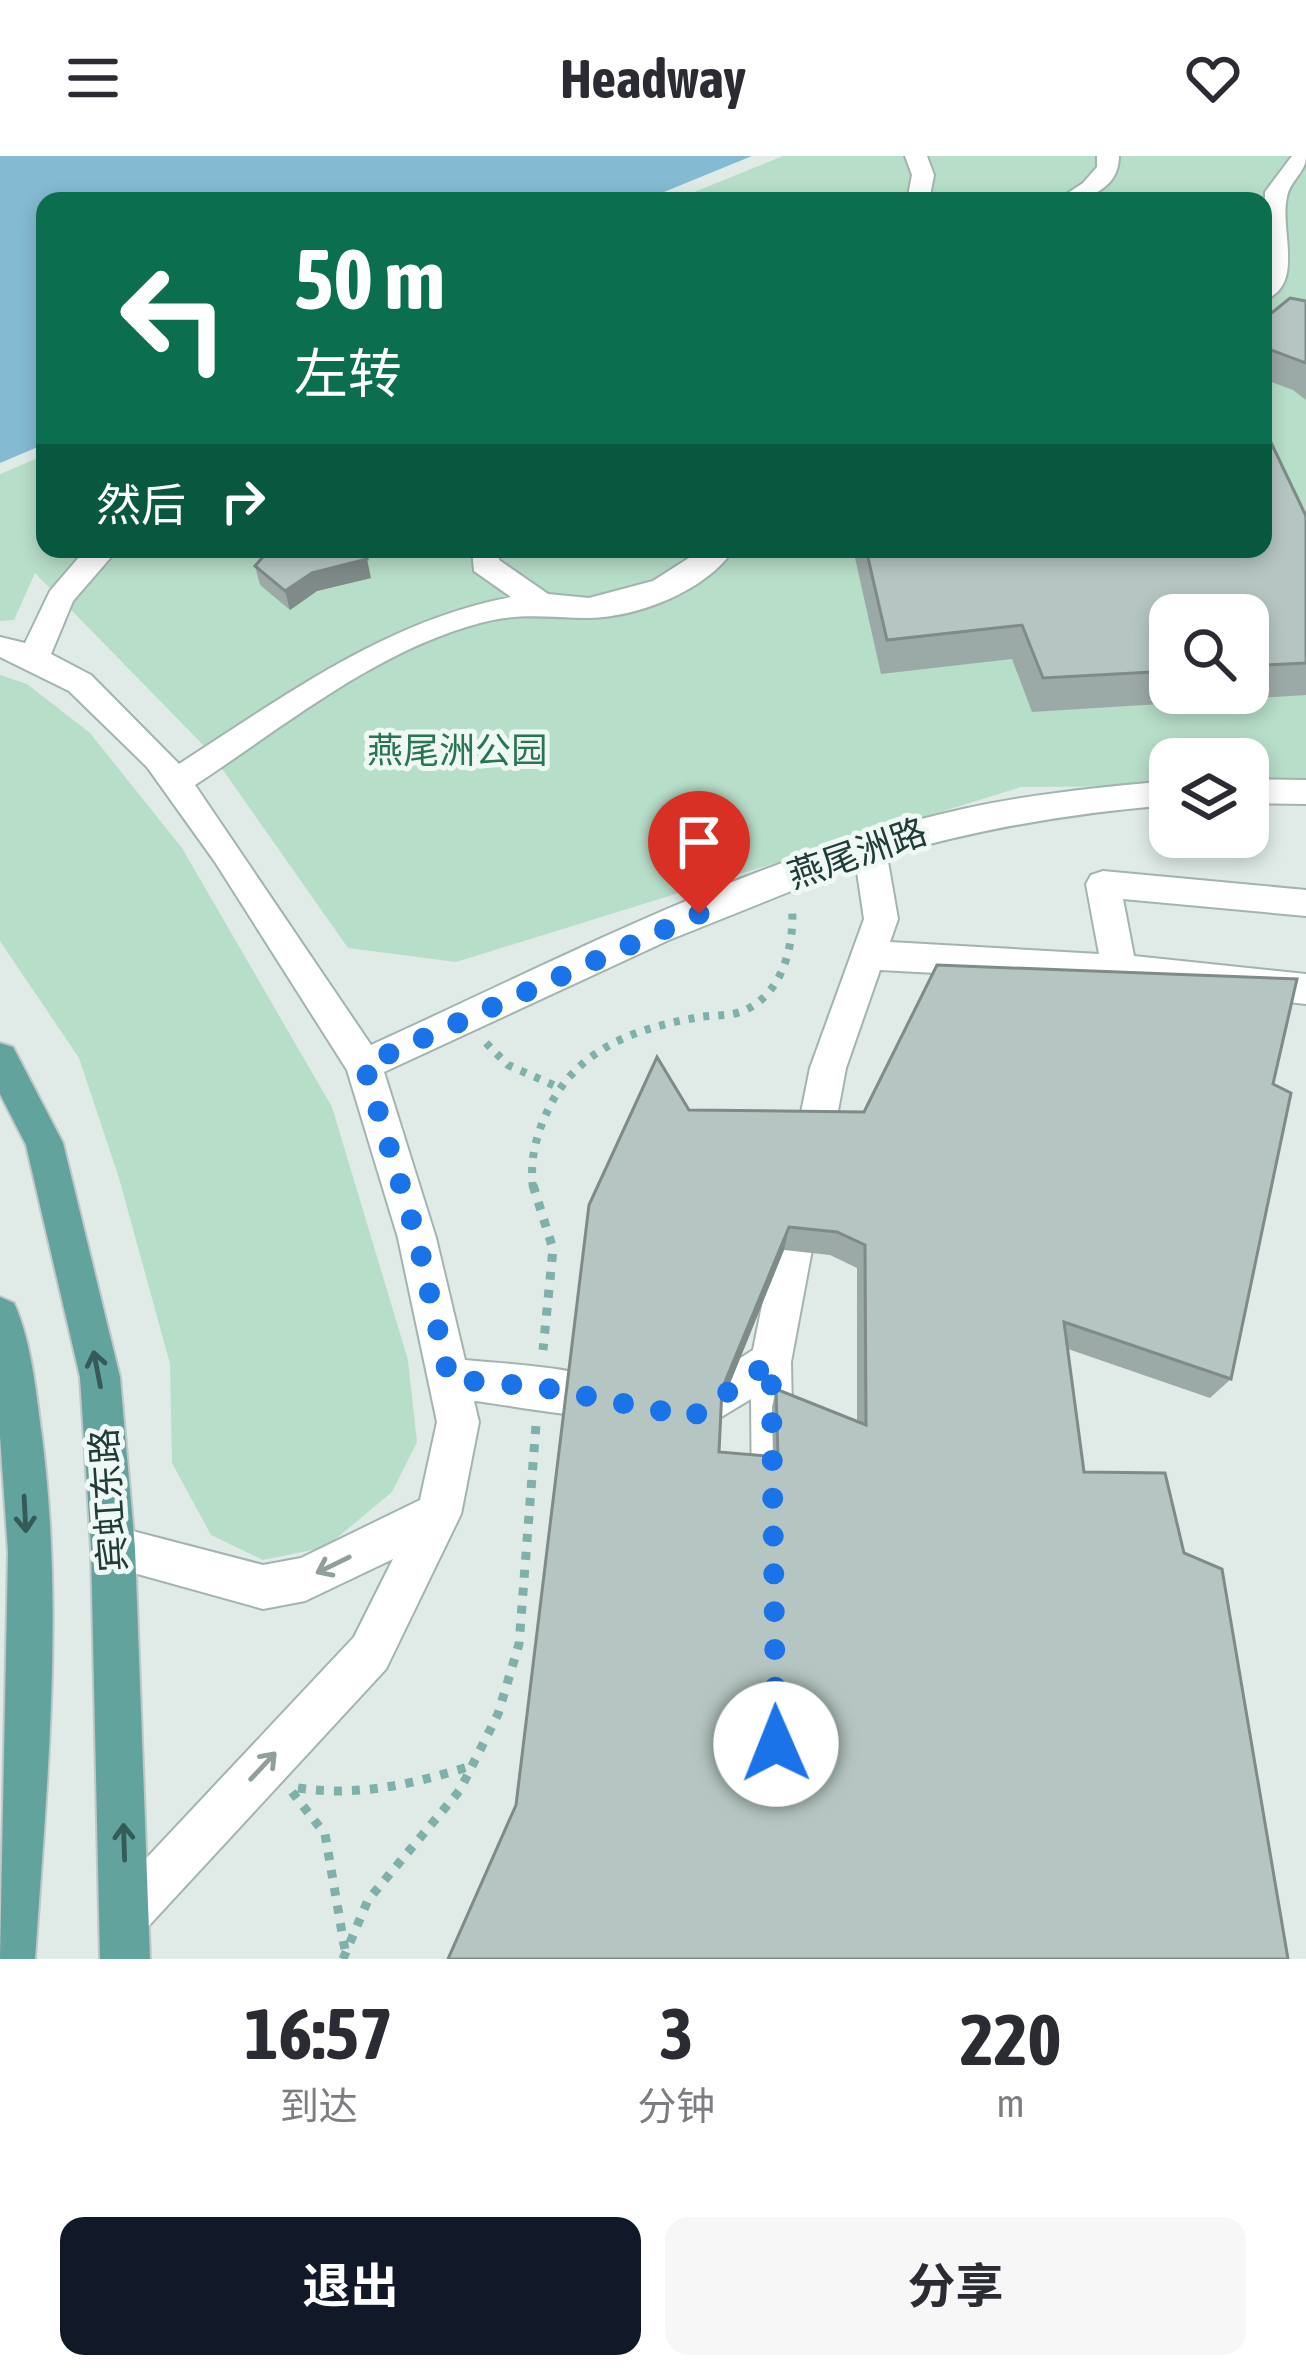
<!DOCTYPE html>
<html lang="zh">
<meta charset="utf-8">
<style>
body{margin:0;font-family:"Asap Condensed","Noto Sans SC",sans-serif;background:#f7f7f7;color:#2b2b33;height:100vh;display:flex;flex-direction:column;font-size:45px;white-space:nowrap}
*{box-sizing:border-box;margin:0}
p{font-size:39px;color:#7c7c81}
.icon{flex:none;width:66px;height:66px;fill:none;stroke:currentColor;stroke-width:2;stroke-linecap:round;stroke-linejoin:round}
.map{position:relative;height:1803px;overflow:hidden}
.side{display:flex;flex-direction:column;background:#fff;flex:1}
.side>*{flex:none}
.top-card{position:absolute;left:36px;top:36px;width:1236px;height:366px;border-radius:24px;box-shadow:0 6px 18px #0003;background:#0b6e4f;color:#fff;overflow:hidden}
.controls{position:absolute;left:1149px;top:438px;display:grid;gap:24px}
.controls a{display:grid;place-items:center;width:120px;height:120px;border-radius:24px;background:#fff;box-shadow:0 6px 18px #0003;font-size:60px}
.pin{position:absolute;display:grid;place-items:center;width:102px;height:102px;color:#fff;margin:-123px -51px;border-radius:50% 50% 50% 0;rotate:-45deg;box-shadow:0 0 12px #0007}
.pin .icon{rotate:45deg}
.me{position:absolute;width:132px;margin:-66px;rotate:359deg;stroke-linejoin:round;filter:drop-shadow(0 0 9px #0008)}
.turn{display:flex;align-items:center;gap:42px;height:252px;padding:0 60px;font-size:54px}
.turn .icon{width:156px;height:156px;stroke-width:2.5}
.turn b{display:block;font-size:84px;line-height:102px}
.then{display:flex;align-items:center;height:114px;padding:0 60px;background:#0003;gap:24px;font-size:45px}
.eta{display:flex;justify-content:space-evenly;align-items:center;height:204px;text-align:center}
.eta b{font-size:72px;font-weight:700;line-height:84px}
.action{display:flex;gap:24px;margin-top:auto;padding:24px 60px}
.action a{flex:1;height:138px;border-radius:24px;background:#111827;color:#fff;font-size:48px;font-weight:700;line-height:138px;text-align:center}
.action a+a{background:#f7f7f7;color:#2b2b33}
header{display:flex;justify-content:space-between;align-items:center;height:156px;padding:0 60px;background:#fff;font-size:54px;font-weight:700}
.map>svg:first-child{display:block}
</style>
<header><svg class="icon" aria-label="menu" viewBox="0 0 24 24"><path d="M4 6h16M4 12h16M4 18h16"/></svg>Headway<svg class="icon" aria-label="heart" viewBox="0 0 24 24"><path d="M12 20l-8-8c-3-5 5-10 8-4 3-6 11-1 8 4z"/></svg></header>
<div class="map">
<svg width="1306" height="1803" viewBox="0 0 1306 1803">
<rect width="100%" height="100%" fill="#e0ebe8"/>
<path fill="#b7dec8" fill-rule="evenodd" d="M783,0H1306V629L1248,630V603H1170V630L1021,631L456,806L348,792L211,597L35,417L14,464L0,465V318L45,299V393H1263V45H672ZM1170,459H1248V537H1170Z
M0,519L27,528L90,577L182,692L332,951L408,1204L417,1286L392,1336L326,1391L263,1404L211,1379L172,1307L170,1208L119,1022L79,902L0,785Z"/>
<path fill="#85bad3" d="M0,0H752L642,45H45V288L0,307Z"/>
<g fill="none" stroke-linecap="round" stroke-linejoin="round">
<defs>
<path id="minor" d="M905,0H927L934,19L929,45H907L912,19Z
M1097,0H1119C1119,35 1084,45 1056,45L1083,27L1097,11Z
M1292,0H1306C1306,17 1290,24 1287,41C1279,72 1306,131 1263,144L1265,36Z
M86,393H118L73,445L51,498L91,519L179,608C285,540 385,465 511,441L474,415L472,393H500L499,404L548,438L589,442L653,425L703,393H734C706,435 638,461 589,462C551,462 519,456 480,467C375,495 285,570 195,629L371,889C563,802 755,699 963,653C1031,638 1100,631 1170,625V649C1072,657 981,672 887,700L898,763L890,786L1099,798L1086,728L1091,719L1103,715L1306,734V760L1123,743L1134,800L1306,818V848L1119,827L880,814L846,912L791,1206L794,1347L788,1362L773,1368L758,1362L752,1347L751,1243L688,1281L673,1275L667,1260L673,1245L753,1194L810,912L864,763L856,709L669,784L384,916L436,1082L465,1204C517,1209 575,1210 625,1231L631,1245L625,1259C604,1268 505,1248 474,1245L479,1266L461,1358L386,1513L144,1775L127,1783L110,1775L102,1758L110,1741L354,1481L393,1403L305,1445L263,1453L98,1407L91,1392L98,1377L113,1370L263,1409L301,1402L420,1344L437,1266L398,1082L347,914L215,706L147,611L69,535L0,501V481L25,487L50,435Z
M1248,623L1306,624V648L1248,647Z"/>
<path id="major" d="M0,887L13,891L63,987L120,1221L135,1392L150,1803H100L91,1392L80,1221L26,989L0,938Z
M0,1141L14,1147C32,1187 36,1237 42,1281C64,1454 47,1630 35,1803H0L8,1396L0,1280Z"/>
</defs>
<use href="#minor" stroke="#a3b3b0" stroke-width="4"/>
<use href="#major" stroke="#c1c8c8" stroke-width="4"/>
<path stroke="#7fb0a9" stroke-width="8" stroke-dasharray="6 9" stroke-linecap="butt" d="M486,887L508,909L560,932
M533,1032C529,1001 538,972 553,944C584,889 642,871 700,861C712,859 725,860 737,857C781,844 795,791 792,751"/>
<path stroke="#7fb0a9" stroke-width="9" stroke-dasharray="8 10" stroke-linecap="butt" d="M533,1029L553,1093L543,1194
M298,1632C359,1641 413,1628 471,1610
M292,1636L325,1678L345,1794
M343,1803L368,1744L460,1634L498,1558L519,1488L536,1269"/>
<use href="#minor" fill="#fff" fill-rule="evenodd"/>
<use href="#major" fill="#62a39d" fill-rule="evenodd"/>
</g>
<path fill="#9caaa7" fill-rule="evenodd" d="M1306,145V244L1293,234L1263,223V164Z
M1306,360V539L1032,556L1012,503L881,518L853,393H1263ZM1170,459H1248V537H1170Z
M255,410L371,422L317,435L290,454L260,429Z
M1273,928L1231,1223L1210,1242L1068,1193L516,1649L689,954L864,956ZM784,1094L830,1099L857,1112V1266L776,1233L772,1251L773,1301L719,1296L722,1247Z"/>
<path fill="#7f8b88" d="M367,403L371,422L317,435L290,454L285,435L312,417Z
M789,1071L784,1094L720,1252L722,1233Z"/>
<path fill="#b5c6c2" stroke="#7f8b88" stroke-width="3" fill-rule="evenodd" d="M1290,142L1306,145V207L1263,191V164Z
M1263,276H1266L1306,360V507L1248,510V459H1170V515L1043,522L1022,469L887,484L866,393H1263Z
M270,393H363L367,403L312,417L285,435L255,410Z
M937,809L1297,823L1273,928L1291,937L1231,1223L1064,1166L1084,1316L1165,1317L1184,1397L1222,1413L1288,1803H448L516,1649L589,1049L657,901L689,954L864,956ZM789,1071L837,1076L865,1089L866,1269L776,1233L778,1301L719,1296L722,1233Z"/>
<defs><path id="oneway-shaft" d="M-6 0H5M1.5-3L5.5 0L1.5 3" fill="none" stroke-width="1.6" stroke-linecap="round" stroke-linejoin="round" transform="scale(3)"/></defs>
<g stroke="#345b57">
<use href="#oneway-shaft" transform="translate(97 1213) rotate(-101)"/>
<use href="#oneway-shaft" transform="translate(25 1358) rotate(87)"/>
<use href="#oneway-shaft" transform="translate(124 1686) rotate(-92)"/>
</g>
<g stroke="#909e9c">
<use href="#oneway-shaft" transform="translate(333 1409) rotate(154)"/>
<use href="#oneway-shaft" transform="translate(263 1610) rotate(-47)"/>
</g>
<g fill="none" stroke-linecap="round" stroke-linejoin="round">
<path stroke="#1a73e8" stroke-width="21" stroke-dasharray="0 37.8" d="M699,758L364,909L417,1082L449,1223L540,1231L692,1261L771,1206L776,1588"/>
</g>
<g text-anchor="middle" stroke-width="10" stroke-linejoin="round" paint-order="stroke">
<g font-size="36" fill="#287552" stroke="#f0f8f5">
<text x="457" y="607">燕尾洲公园</text>
</g>
<g font-size="36" fill="#203c39" stroke="#f0f8f5">
<text transform="translate(857 697) rotate(-19)" y="13">燕尾洲路</text>
<text transform="translate(108 1344) rotate(-94)" y="13">宾虹东路</text>
</g>
</g>
</svg>
<div class="controls">
<a><svg class="icon" aria-label="search" viewBox="0 0 24 24"><circle cx="10" cy="10" r="6"/><path d="M15 15l6 6"/></svg></a>
<a><svg class="icon" aria-label="layers" viewBox="0 0 24 24"><path d="M12 4l9 5-9 5-9-5zM3 14l9 5 9-5"/></svg></a>
</div>
<div class="pin" style="left:699px;top:758px;background:#d93025"><svg class="icon" aria-label="arrive" viewBox="0 0 24 24"><path d="M6 21V4h12l-3 4 3 4H6"/></svg></div>
<svg class="me" style="left:776px;top:1588px" viewBox="-20 -20 40 40"><circle r="19" fill="#fff"/><path d="M0-13L10 11 0 6-10 11z" fill="#1a73e8"/></svg>
<div class="top-card">
<div class="turn"><svg class="icon" aria-label="left" viewBox="0 0 24 24"><path d="M17 20v-9H6M10 6l-5 5 5 5"/></svg><div><b>50 m</b>左转</div></div>
<div class="then">然后<svg class="icon" aria-label="right" viewBox="0 0 24 24"><path d="M7 20v-9h11M14 6l5 5-5 5"/></svg></div>
</div>
</div>
<section class="side">
<div class="eta">
<div><b>16:57</b><p>到达</p></div>
<div><b>3</b><p>分钟</p></div>
<div><b>220</b><p>m</p></div>
</div>
<div class="action"><a>退出</a><a>分享</a></div>
</section>
